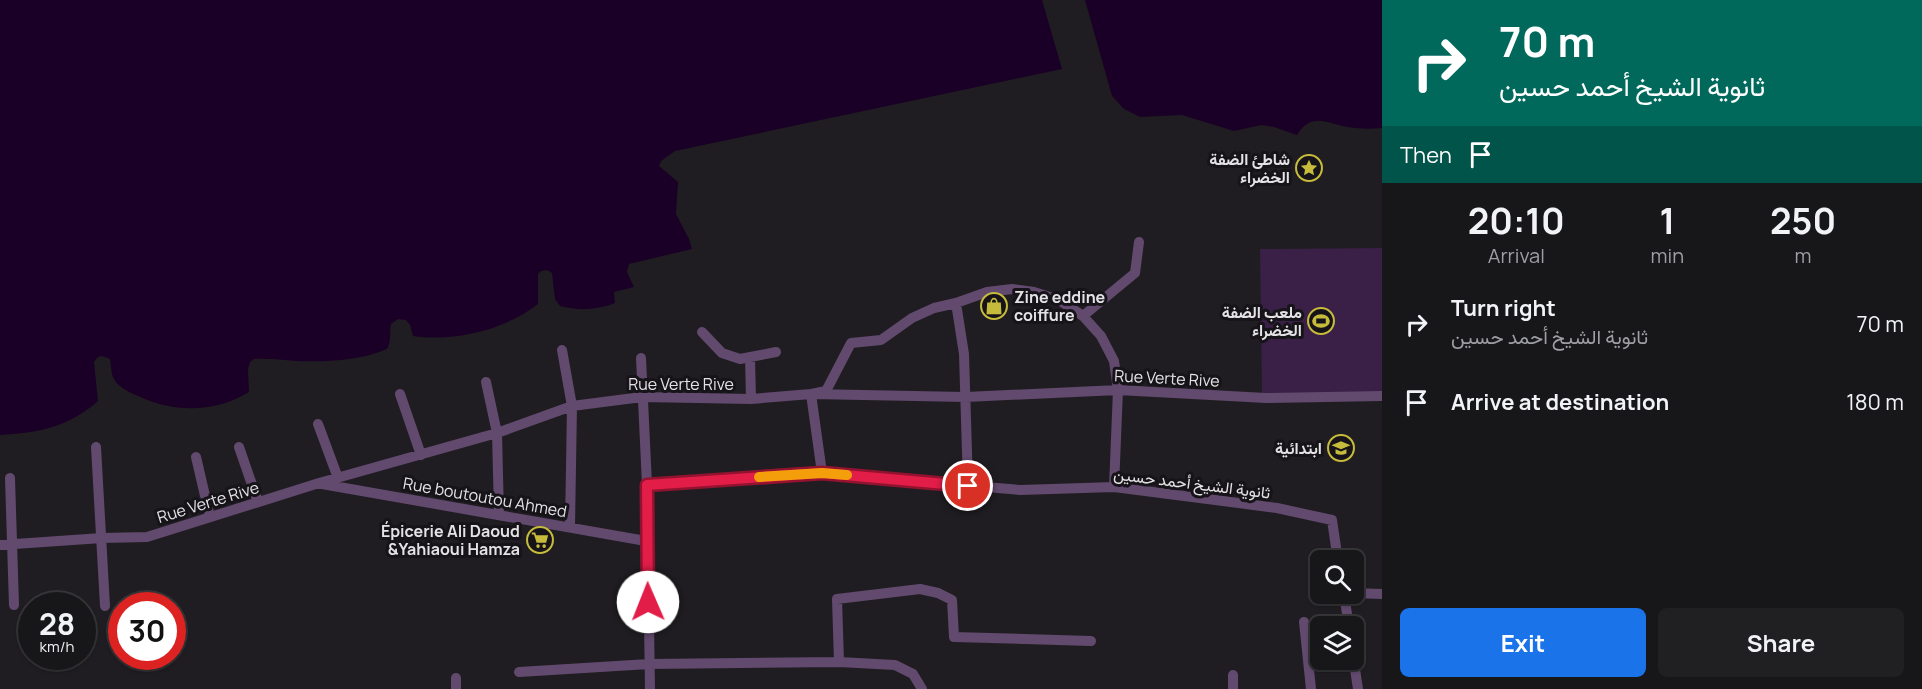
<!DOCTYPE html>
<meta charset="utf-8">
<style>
body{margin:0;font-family:Manrope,Vazirmatn,sans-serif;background:#201f22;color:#f1f3f6;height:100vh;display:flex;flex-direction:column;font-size:22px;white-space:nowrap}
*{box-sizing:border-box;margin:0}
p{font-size:20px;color:#9e9fa2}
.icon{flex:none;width:33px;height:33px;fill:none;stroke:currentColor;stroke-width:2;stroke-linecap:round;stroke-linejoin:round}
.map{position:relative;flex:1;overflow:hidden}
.side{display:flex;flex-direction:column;background:#171619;width:540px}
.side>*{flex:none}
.guide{background:#00695c;color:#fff;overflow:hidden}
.buttons{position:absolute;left:1310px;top:550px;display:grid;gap:12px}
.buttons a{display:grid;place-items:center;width:54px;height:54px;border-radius:9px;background:#171619;box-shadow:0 2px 4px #0004,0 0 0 2px #363538;font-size:30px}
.speed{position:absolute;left:18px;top:592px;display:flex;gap:12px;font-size:30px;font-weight:700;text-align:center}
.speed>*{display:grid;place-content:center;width:78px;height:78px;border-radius:50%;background:#171619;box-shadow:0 2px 4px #0004,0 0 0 2px #363538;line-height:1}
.speed small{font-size:15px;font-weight:400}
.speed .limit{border:9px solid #d22;background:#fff;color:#111}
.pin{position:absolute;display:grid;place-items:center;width:51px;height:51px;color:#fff;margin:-26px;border:3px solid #fff;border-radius:50%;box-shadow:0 2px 6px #0007}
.me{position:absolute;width:66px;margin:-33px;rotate:359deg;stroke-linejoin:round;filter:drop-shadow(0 0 4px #0008)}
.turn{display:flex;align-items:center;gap:21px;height:126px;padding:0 18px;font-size:27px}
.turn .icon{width:78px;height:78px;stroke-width:2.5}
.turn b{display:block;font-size:42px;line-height:51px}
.then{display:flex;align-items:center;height:57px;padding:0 18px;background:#0003;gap:12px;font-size:22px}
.eta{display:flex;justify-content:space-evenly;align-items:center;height:102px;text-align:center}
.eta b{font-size:36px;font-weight:700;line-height:42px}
.cta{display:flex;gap:12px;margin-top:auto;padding:12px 18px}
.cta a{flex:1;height:69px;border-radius:9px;background:#1a73e8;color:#fff;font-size:24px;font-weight:700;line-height:69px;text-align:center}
.cta a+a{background:#201f22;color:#f1f3f6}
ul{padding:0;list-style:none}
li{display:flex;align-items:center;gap:18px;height:78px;padding:0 18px}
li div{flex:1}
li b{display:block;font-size:22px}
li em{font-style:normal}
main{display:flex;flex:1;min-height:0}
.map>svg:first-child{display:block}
</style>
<main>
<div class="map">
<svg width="1382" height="689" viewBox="0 0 1382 689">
<rect width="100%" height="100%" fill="#1f1d21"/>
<path fill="#3a1f47" d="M1382,248V394L1262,395L1260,249Z"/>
<path fill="#1a0026" d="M0,0H1042L1062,69L675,151L661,161L659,166L678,182L676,214L689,239L692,249L629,264L627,272L634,287L614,292L615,303C598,310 578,311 560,306L555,299L552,273L547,270L541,271L538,274V304C505,330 454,342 413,336L410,325L406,320L398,319L391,324C389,333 392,340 387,349C360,361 325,362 296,361C282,360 267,358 254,359L250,362L248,369L249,392C215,413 174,413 138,396C129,392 117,387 113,377C111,372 111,364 110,359L102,356L98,357L94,362L98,401C69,427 38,433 0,435Z
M1085,0H1382V128C1370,129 1360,129 1348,127C1327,124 1312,111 1297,135L1274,127L1261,125L1234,131L1182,115L1140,117L1124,109L1112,96Z"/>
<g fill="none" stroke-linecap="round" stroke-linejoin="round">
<path stroke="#62496e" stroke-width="10" d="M956,303L964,354L968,485
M1083,316L1135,273L1139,242
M702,332L722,353L740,359L776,352
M562,350L572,406L570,527
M750,357L751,399
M641,358L647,485L650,689
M486,382L497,433L499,515
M400,394L421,455
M318,424L338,478
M96,447L105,606
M239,447L258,502
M196,457L210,517
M822,473L811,394L826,391L851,343L881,340L912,318L934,308L956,303L987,292L1012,289L1034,292L1059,300L1083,316L1101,336L1114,361L1118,390L1114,487
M10,478L14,605
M322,484L646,541
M647,485L822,473L1020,490L1114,487L1277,508L1332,520L1338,561
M0,545L102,538L147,537L319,483L497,433L572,406L642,397L751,399L811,394L966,397L1118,390L1266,398L1382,396
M1353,593L1382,594
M1344,594L1349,627
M1304,622L1311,689
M1353,656L1358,689
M519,672L649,664L839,662
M1233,675V689
M456,689V678
M922,689L913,674L895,665L839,662L837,599L920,589L938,593L952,600L954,637L1091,641"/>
</g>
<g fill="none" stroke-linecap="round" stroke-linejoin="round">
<defs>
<path id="route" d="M648,602L647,485L822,473L968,486"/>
</defs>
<use href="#route" stroke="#92132f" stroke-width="15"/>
<use href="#route" stroke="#e11d48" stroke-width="10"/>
<path stroke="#f59e0b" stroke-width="10" d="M759,477L822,473L847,475"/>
</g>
<defs>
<symbol id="sight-ring" viewBox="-11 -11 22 22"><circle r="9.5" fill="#161418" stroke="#c7bb3c" stroke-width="1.5"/><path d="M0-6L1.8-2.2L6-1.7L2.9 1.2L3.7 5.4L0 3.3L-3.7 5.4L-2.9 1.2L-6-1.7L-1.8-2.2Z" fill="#c7bb3c"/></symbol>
<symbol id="shop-ring" viewBox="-11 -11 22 22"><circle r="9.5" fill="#161418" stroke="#c7bb3c" stroke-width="1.5"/><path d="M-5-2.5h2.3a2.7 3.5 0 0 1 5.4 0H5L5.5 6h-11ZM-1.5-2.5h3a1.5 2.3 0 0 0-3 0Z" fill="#c7bb3c"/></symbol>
<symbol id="stadium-ring" viewBox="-11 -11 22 22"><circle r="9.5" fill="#161418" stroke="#c7bb3c" stroke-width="1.5"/><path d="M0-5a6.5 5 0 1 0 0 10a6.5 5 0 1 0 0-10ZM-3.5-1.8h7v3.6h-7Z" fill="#c7bb3c"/></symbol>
<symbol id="school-ring" viewBox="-11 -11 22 22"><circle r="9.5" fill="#161418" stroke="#c7bb3c" stroke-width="1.5"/><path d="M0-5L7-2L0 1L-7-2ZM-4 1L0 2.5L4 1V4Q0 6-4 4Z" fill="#c7bb3c"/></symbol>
<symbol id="supermarket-ring" viewBox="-11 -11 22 22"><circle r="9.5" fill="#161418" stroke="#c7bb3c" stroke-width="1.5"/><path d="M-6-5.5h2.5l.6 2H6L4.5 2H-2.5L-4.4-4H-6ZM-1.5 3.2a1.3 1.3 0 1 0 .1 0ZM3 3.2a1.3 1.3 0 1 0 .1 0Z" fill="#c7bb3c"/></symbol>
</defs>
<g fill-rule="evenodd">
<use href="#sight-ring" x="1294" y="153" width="30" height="30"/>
<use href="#shop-ring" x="979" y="291" width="30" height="30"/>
<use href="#stadium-ring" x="1306" y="306" width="30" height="30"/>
<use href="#school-ring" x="1326" y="433" width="30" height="30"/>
<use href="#supermarket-ring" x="525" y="525" width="30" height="30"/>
</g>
<g text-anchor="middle" stroke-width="6" stroke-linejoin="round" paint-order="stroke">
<g font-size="16" font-weight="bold" fill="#e4e2e5" stroke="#161418" text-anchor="end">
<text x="1290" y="165">شاطئ الضفة<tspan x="1290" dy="18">الخضراء</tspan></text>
<text x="1014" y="303" text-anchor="start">Zine eddine<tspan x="1014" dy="18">coiffure</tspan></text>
<text x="1302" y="318">ملعب الضفة<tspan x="1302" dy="18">الخضراء</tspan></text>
<text x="1322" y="454">ابتدائية</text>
<text x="520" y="537">Épicerie Ali Daoud<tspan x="520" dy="18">&amp;Yahiaoui Hamza</tspan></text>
</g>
<g font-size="16" fill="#e4e2e5" stroke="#161418">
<text transform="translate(1167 378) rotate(3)" y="6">Rue Verte Rive</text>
<text x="681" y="390">Rue Verte Rive</text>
<text transform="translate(1192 483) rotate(7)" y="6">ثانوية الشيخ أحمد حسين</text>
<text transform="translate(485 497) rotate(10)" y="6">Rue boutoutou Ahmed</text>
<text transform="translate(208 502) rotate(-17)" y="6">Rue Verte Rive</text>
</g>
</g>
</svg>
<div class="buttons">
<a><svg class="icon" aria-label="search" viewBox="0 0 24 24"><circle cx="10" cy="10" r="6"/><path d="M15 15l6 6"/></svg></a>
<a><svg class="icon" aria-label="layers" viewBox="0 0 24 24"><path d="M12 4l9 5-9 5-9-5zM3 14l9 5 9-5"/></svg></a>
</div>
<div class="speed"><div>28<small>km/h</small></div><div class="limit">30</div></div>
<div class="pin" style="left:968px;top:486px;background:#d93025"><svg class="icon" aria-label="arrive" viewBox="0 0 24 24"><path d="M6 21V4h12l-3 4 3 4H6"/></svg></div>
<svg class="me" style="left:648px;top:602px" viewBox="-20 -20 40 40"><circle r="19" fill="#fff"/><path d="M0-13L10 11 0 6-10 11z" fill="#e11d48"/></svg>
</div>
<section class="side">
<div class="guide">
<div class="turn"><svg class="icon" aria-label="right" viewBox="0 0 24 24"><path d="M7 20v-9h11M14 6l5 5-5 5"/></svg><div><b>70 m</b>ثانوية الشيخ أحمد حسين</div></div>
<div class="then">Then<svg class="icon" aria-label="arrive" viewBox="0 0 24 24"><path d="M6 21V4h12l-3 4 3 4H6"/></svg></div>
</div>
<div class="eta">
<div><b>20:10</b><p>Arrival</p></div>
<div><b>1</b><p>min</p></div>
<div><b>250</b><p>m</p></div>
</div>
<ul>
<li><svg class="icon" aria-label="right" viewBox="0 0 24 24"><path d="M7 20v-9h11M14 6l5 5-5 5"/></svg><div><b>Turn right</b><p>ثانوية الشيخ أحمد حسين</p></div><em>70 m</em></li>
<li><svg class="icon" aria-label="arrive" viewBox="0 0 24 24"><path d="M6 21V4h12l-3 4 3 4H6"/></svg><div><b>Arrive at destination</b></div><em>180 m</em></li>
</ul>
<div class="cta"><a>Exit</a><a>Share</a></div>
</section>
</main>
